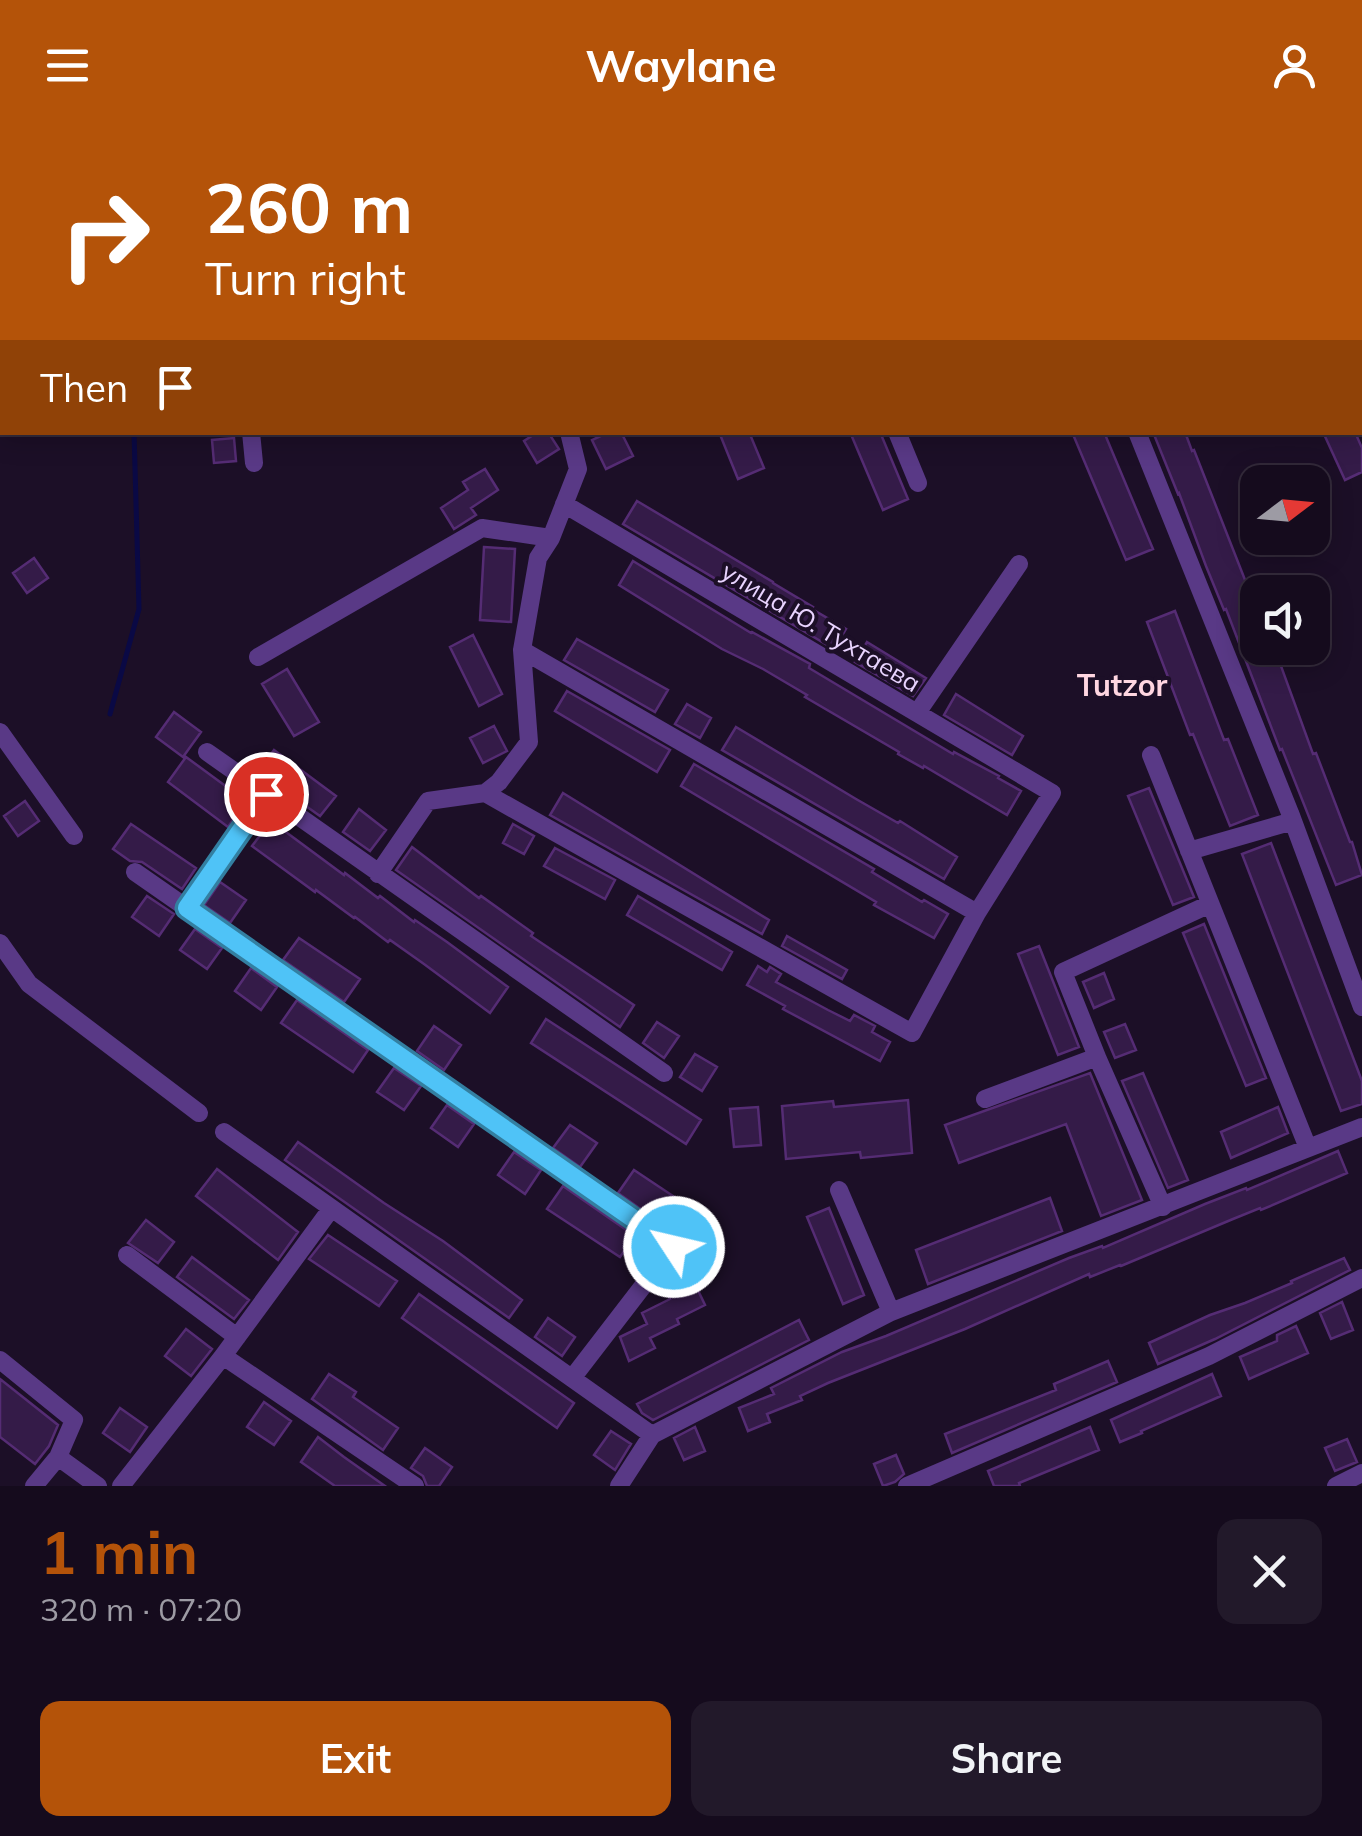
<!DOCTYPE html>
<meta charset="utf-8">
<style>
body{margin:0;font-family:Mulish,sans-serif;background:#22192a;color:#f1f3f6;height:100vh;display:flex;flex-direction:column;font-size:38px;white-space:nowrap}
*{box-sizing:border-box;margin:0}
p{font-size:32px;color:#9d9ba4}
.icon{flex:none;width:55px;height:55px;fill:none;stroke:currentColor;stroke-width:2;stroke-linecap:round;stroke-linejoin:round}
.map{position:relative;height:1356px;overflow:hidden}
.side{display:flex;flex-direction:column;background:#150b1d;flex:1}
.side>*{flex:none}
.guide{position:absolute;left:0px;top:0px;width:1362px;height:305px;box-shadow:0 5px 25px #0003,0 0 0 2px #342b3b;background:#b45309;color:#fff;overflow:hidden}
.needle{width:65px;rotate:74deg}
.buttons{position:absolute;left:1240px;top:335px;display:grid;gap:20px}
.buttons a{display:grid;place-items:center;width:90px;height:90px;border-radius:20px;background:#150b1d;box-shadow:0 5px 25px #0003,0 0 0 2px #342b3b;font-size:50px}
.pin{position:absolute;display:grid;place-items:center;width:85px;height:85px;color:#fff;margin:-42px;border:5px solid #fff;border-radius:50%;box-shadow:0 2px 10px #0007}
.me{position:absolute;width:110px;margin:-55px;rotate:305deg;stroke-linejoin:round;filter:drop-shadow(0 0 8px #0008)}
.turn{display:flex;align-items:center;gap:35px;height:210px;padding:0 40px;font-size:45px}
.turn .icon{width:130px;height:130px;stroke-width:2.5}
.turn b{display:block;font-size:70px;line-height:85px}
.then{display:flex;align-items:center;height:95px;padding:0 40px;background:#0003;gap:20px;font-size:38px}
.round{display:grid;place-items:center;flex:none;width:105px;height:105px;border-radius:20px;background:#22192a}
.summary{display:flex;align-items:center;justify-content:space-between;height:170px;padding:0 40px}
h1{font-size:60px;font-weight:700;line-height:75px;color:#b45309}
.button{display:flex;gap:20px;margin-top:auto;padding:20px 40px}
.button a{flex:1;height:115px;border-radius:20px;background:#b45309;color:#fff;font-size:40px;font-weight:700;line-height:115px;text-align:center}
.button a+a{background:#22192a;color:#f1f3f6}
header{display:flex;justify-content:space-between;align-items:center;height:130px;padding:0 40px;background:#b45309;color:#fff;font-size:45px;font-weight:700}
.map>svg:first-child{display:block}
</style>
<header><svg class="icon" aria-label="menu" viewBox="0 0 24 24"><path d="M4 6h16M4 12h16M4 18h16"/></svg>Waylane<svg class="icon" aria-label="person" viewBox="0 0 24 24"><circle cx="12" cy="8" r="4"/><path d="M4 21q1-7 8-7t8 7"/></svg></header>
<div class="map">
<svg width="1362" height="1356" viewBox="0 0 1362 1356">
<rect width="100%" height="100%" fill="#1c0f27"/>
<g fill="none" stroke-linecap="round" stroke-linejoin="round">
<path stroke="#0a0945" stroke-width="5" d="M124,0V2
M110,584L139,479L134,302"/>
</g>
<path fill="#341b48" stroke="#552c74" stroke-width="2.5" d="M538,302H548L559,319L537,333L524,311Z
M609,302H621L633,326L606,339L592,310Z
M719,302H749L764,338L738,349Z
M850,302H880L908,369L883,380Z
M1072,302H1104L1153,419L1126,430Z
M1153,302H1185L1192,321L1194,320L1258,483V518H1272L1277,525L1313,624L1316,623L1350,712H1352L1362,745L1336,755L1282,619L1280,620L1226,479L1224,480L1206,436L1179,363L1178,364Z
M1323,302H1355L1362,318V342L1345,350Z
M234,308L236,331L214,333L212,310Z
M485,339L498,360L471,378L476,385L454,399L441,378L468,360L463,352Z
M637,371L773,452V453L813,477L812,479L846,499L834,519L623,394Z
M484,417L515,419L511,492L480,490Z
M34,428L48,448L27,463L13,443Z
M633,431L751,503L752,502L810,534L809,538L953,624L954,622L999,646L998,648L1021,661L1007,685L924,636L923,638L898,624L899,622L805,567L807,565L763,539L722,519L619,455Z
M1175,481L1224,610L1228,609L1258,685L1230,696L1193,604L1190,605L1147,492Z
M473,505L502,564L479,576L450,517Z
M577,509L668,560L655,582L564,530Z
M867,512L926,548L913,566L855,532Z
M287,539L319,592L294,606L262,554Z
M567,561L670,620L657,642L555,581Z
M956,564L1023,606L1012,625L944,585Z
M687,574L711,588L700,608L675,594Z
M174,582L201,602L183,627L156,607Z
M494,596L507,621L483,633L470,608Z
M736,597L856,669L898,693L900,691L957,727L944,749L722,620Z
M274,620L336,666L320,686L258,642Z
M186,627L246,671L228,697L168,652Z
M694,634L874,739L872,742L922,772L924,770L948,784L934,808L874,775L876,772L681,656Z
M1149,658L1194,767L1173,775L1128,666Z
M563,663L769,790L762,804L550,685Z
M25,671L39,691L18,706L4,686Z
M359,679L386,700L370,721L343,702Z
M271,691L344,745L345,743L378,768L380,766L414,792L415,790L447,812L508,857L490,883L424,834L390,810L388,812L355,787L354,788L316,760L315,762L252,716Z
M131,694L196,738L182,759L142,732L130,731L113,719Z
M513,694L534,706L524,724L503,713Z
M1271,713L1362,951V974L1341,981L1242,724Z
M412,717L479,768L481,766L533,803L531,806L634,875L620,897L396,740Z
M555,718L615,750L605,769L544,736Z
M220,752L246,770L230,793L204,775Z
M147,766L174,784L159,806L132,787Z
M638,766L732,822L722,840L627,785Z
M1204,794L1266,948L1246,956L1183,803Z
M195,799L222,818L207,839L180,820Z
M787,806L847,840L842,849L782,816Z
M299,808L360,849L344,872L283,830Z
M1039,816L1079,917L1058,925L1018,824Z
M758,836L767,842L770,837L781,844L776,852L828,880L850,891L854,885L875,896L872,902L890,912L880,931L783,879L785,876L747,855Z
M251,838L277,857L261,880L235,861Z
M1104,843L1114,869L1094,878L1083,852Z
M297,870L368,920L353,942L281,893Z
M546,889L701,990L686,1014L531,913Z
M657,892L679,906L664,928L643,913Z
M1125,894L1136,920L1115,928L1104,902Z
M434,896L461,915L444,940L417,921Z
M695,924L717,937L702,961L680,947Z
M394,938L421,956L404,980L377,962Z
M1090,943L1142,1070L1101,1086L1066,994L959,1033L945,995Z
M1143,943L1188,1050L1168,1058L1122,951Z
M908,970L912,1023L861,1028L860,1022L786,1029L782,976L833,971L834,977Z
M447,975L474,994L458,1017L431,998Z
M758,977L761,1015L734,1017L730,979Z
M1278,977L1288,1003L1231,1028L1221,1002Z
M570,995L597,1013L580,1037L553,1018Z
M298,1012L384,1073L443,1111L522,1170L509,1188L285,1030Z
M1338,1021L1347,1043L1261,1080L1260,1078L1233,1089L1121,1136L1120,1135L1090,1147L1089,1144L965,1199L828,1253L800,1266L802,1270L767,1284L770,1292L748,1301L739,1278L774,1264L771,1258L842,1222L886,1206L1069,1128L1102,1116L1103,1118L1205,1074L1246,1058L1247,1060Z
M514,1022L541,1040L525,1064L498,1045Z
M217,1039L298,1102L278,1130L196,1066Z
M634,1040L703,1086L686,1111L618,1063Z
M563,1056L635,1106L620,1127L547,1079Z
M1050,1068L1062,1101L928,1154L916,1120Z
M829,1078L864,1165L843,1174L807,1087Z
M146,1090L174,1112L158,1133L128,1113Z
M328,1105L397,1151L379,1176L309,1129Z
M192,1127L249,1170L234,1189L177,1147Z
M1344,1128L1350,1140L1215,1209L1158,1234L1149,1213L1210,1185L1245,1173L1292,1153L1291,1151Z
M694,1152L705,1175L677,1189L679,1194L650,1208L655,1218L629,1231L620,1207L647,1194L642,1183L670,1169L668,1165Z
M419,1164L574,1273L557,1298L402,1188Z
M1342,1172L1353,1200L1331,1209L1320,1183Z
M548,1188L575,1207L562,1226L535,1207Z
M799,1190L809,1210L653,1290L642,1283L637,1274Z
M1296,1196L1308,1223L1249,1249L1240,1227L1277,1211V1205Z
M186,1199L212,1219L191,1246L165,1226Z
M1108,1231L1117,1252L952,1323L945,1304L1056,1260L1054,1254Z
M329,1244L356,1262L353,1267L398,1298L383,1320L312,1269Z
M1212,1244L1221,1266L1141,1301L1142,1303L1120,1312L1111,1290Z
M0,1249L58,1295L49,1316L35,1334L0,1307Z
M264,1272L291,1291L274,1315L247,1297Z
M120,1278L147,1297L130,1322L103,1303Z
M695,1297L705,1321L684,1330L674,1308Z
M1090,1297L1099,1320L1019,1353L1020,1356H994L988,1341Z
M611,1301L631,1314L615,1340L594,1325Z
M318,1307L344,1327L385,1356H335L301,1332Z
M1347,1309L1357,1332L1335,1341L1325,1318Z
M425,1318L452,1337L439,1356H427L423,1346L411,1338Z
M896,1325L904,1344L895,1352L883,1356L874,1334Z"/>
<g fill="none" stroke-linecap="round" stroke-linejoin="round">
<path stroke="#593986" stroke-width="18" d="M399,0L400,2
M555,0L556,2
M786,0L787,2
M1016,0L1017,2
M1202,0V2
M246,2L253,0
M955,2L961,0
M1360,272L1362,277
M251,302L254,333
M897,302L918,353
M1137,302L1290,683L1362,877
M522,520L977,783
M258,527L482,398L551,408
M917,583L1019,434
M0,602L74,706
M207,622L664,943
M1151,625L1308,1018
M485,663L912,903L977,783L1052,663L564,374
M1189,721L1293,691
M135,742L673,1117L573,1247
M378,744L428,671L485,663L499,652L529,612L522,520L538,428L551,408L578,339L569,302
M187,778L266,664
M0,813L29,854L199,983
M985,969L1097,927
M224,1002L652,1305
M839,1060L891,1182
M1163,1077L1097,927L1063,842L1210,774
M127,1125L237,1207
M223,1226L415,1356
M0,1230L74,1290L58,1327L34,1356
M58,1327L98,1356
M121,1356L223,1226L331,1079
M619,1356L652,1305L891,1182L1362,997
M907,1356L1209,1226L1362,1148
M1336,1356L1362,1343"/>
</g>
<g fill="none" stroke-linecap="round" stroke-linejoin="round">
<defs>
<path id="route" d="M266,664L187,778L674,1117"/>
</defs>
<use href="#route" stroke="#337fa1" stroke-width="25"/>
<use href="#route" stroke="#4fc3f7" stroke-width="18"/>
</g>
<g text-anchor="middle" stroke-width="8" stroke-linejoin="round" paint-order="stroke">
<g font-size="25" fill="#e9d4ff" stroke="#1c0f27">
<text transform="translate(821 497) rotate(31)" y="9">улица Ю. Тухтаева</text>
</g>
<g font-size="30" font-weight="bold" fill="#ffd6e1" stroke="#1c0f27">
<text x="1122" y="566">Tutzor</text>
</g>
</g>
</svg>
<div class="buttons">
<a><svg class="needle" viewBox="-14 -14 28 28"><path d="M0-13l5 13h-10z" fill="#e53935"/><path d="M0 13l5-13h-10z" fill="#9d9ba4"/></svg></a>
<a><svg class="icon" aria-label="sound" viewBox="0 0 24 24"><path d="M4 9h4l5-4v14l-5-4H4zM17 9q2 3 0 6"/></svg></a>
</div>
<div class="pin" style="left:266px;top:664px;background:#d93025"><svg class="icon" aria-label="arrive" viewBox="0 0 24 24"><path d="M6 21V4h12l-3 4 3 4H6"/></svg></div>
<svg class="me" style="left:674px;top:1117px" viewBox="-20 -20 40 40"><circle r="17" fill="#4fc3f7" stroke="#fff" stroke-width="3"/><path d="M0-11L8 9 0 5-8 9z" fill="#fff"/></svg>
<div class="guide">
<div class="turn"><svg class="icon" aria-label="right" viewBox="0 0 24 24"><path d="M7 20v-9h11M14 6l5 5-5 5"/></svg><div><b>260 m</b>Turn right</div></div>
<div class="then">Then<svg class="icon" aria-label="arrive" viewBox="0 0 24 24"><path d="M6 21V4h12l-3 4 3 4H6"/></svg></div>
</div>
</div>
<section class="side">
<div class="summary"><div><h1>1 min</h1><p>320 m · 07:20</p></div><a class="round"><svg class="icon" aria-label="close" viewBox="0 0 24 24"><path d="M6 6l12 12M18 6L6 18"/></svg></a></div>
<div class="button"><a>Exit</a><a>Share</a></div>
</section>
